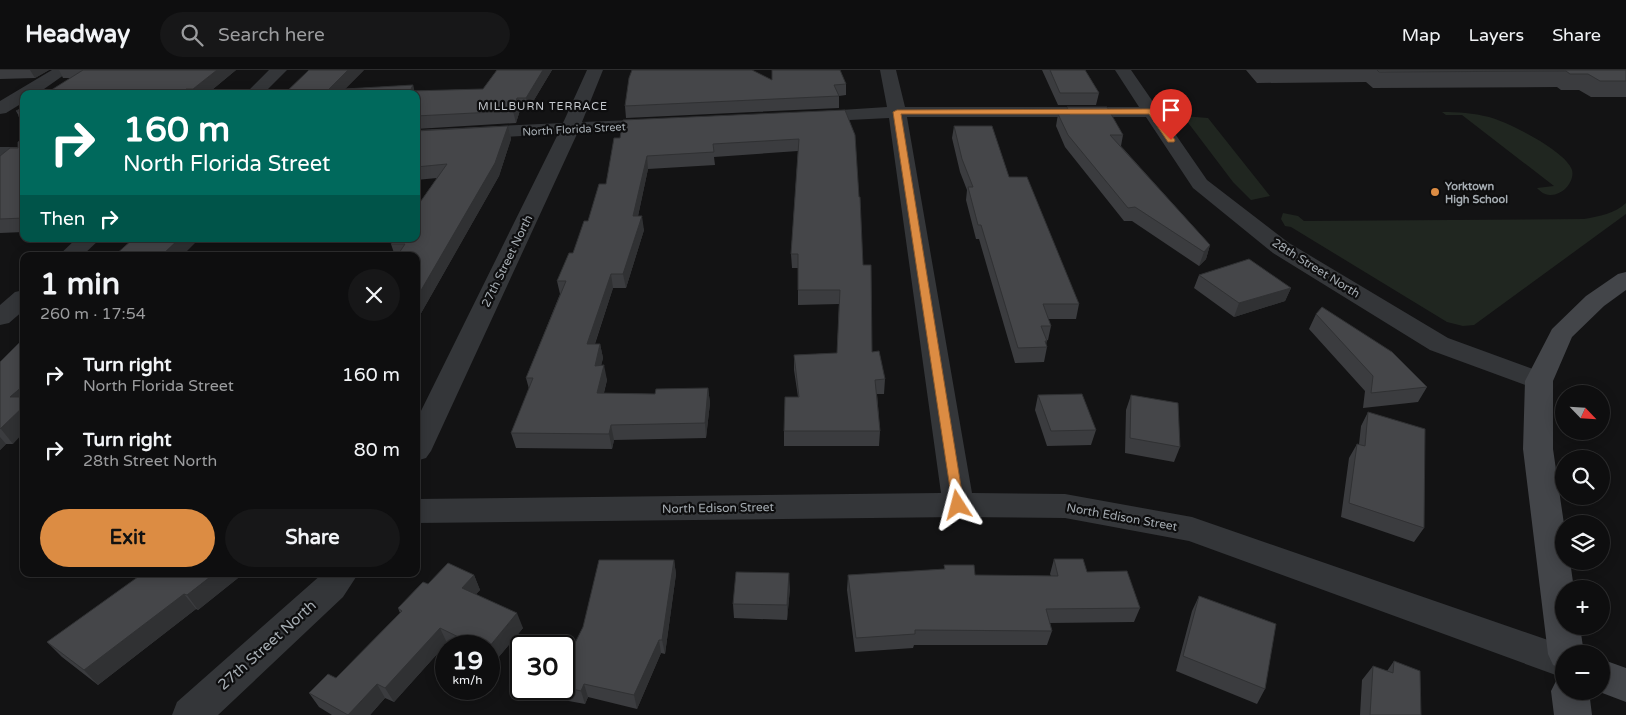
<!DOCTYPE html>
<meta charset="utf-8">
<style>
body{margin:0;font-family:"Varela Round",sans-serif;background:#171718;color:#f1f3f6;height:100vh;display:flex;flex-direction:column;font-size:19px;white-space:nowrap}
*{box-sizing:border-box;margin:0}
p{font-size:16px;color:#9b9c9e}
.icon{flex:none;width:28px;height:28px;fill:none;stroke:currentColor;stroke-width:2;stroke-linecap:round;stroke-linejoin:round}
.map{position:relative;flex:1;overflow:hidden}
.panel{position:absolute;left:20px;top:182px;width:400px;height:325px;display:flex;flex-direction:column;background:#0e0e0f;border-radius:10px;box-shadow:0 2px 12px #0003,0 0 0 1px #2e2e2f}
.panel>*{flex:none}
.hud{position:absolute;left:20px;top:20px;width:400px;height:152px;border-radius:10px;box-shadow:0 2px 12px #0003,0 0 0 1px #2e2e2f;background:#00695c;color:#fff;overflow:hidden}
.needle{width:32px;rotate:115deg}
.controls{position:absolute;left:1555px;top:315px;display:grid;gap:10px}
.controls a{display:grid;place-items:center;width:55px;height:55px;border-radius:50%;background:#0e0e0f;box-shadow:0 2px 12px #0003,0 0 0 1px #2e2e2f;font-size:25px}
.speed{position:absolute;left:435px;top:565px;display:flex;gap:10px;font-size:25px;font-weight:700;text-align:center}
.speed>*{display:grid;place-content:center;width:65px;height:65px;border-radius:50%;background:#0e0e0f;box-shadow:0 2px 12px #0003,0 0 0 1px #2e2e2f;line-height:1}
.speed small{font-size:12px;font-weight:400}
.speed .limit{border:2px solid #111;border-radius:8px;background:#fff;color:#111}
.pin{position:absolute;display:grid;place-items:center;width:42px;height:42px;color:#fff;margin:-51px -21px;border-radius:50% 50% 50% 0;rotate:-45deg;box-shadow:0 0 5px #0007}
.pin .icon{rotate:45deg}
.me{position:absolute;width:55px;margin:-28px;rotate:351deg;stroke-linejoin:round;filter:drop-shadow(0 0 4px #0008)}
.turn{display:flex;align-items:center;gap:18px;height:105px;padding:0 20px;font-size:22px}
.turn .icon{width:65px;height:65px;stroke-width:2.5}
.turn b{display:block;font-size:35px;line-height:42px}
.then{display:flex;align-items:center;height:48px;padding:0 20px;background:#0003;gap:10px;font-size:19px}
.round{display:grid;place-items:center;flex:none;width:52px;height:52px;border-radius:26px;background:#171718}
.headline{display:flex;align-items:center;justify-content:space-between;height:85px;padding:0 20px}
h1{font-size:30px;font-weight:700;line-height:38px}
.action{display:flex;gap:10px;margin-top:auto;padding:10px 20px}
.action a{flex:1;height:58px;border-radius:30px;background:#dc8c43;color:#111;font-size:20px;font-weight:700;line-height:58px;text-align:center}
.action a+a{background:#171718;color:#f1f3f6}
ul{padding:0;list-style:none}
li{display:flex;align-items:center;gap:15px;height:75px;padding:0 20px}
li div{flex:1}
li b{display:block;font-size:19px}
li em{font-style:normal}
header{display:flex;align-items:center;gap:30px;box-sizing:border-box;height:70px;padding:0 25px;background:#0e0e0f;border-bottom:1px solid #2e2e2f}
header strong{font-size:24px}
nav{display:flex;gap:28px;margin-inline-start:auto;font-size:18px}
.search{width:350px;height:45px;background:#171718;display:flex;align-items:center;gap:12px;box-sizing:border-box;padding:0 18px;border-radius:28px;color:#9b9c9e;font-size:19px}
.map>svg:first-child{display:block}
</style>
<header>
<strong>Headway</strong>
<div class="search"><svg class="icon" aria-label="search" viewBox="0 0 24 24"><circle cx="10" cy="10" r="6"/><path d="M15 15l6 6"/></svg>Search here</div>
<nav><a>Map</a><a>Layers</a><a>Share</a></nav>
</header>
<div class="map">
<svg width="1626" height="645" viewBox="0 0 1626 645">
<rect width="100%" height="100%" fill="#131314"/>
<path fill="#202620" d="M1442,42C1458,42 1473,43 1489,47C1508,52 1566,81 1572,100C1575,112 1562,126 1550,125C1544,125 1540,121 1537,118L1554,116L1462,45H1446Z
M1183,46L1208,48L1270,126L1251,130L1233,112Z
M1626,133V144L1474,255L1463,256L1447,252L1291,157L1285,156L1281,149L1283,143L1298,146L1304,151L1584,149C1600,146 1614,144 1626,133Z"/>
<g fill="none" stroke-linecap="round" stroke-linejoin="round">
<path fill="#343639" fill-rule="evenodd" d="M52,0H71L37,24H24V32L6,43L0,44V31Z
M269,0H287L263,24H245Z
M587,0H603L582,52L659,49L665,50L668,54L665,58L659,59L577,64L431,381L426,388L416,391V351L558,64L416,72V60L563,53Z
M880,0H896L905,37H1139L1115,0H1131L1207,110L1289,173L1448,268L1549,305L1553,311L1549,317L1539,320L1430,280L1273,183L1193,118L1146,47H907L972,423L1065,424L1192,447L1577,580L1579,584H1564V608L1189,471L1065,448L958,447L416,453V429L941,423L889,48L810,52L804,51L801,47L804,43L810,42L887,37Z
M0,77H24V89H0Z
M76,169H100L82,186H58Z
M24,220V240L9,253L0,255V235L15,222Z
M322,504H358L343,527L218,645H172L177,632Z"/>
<path fill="#434549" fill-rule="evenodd" d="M1626,202V220L1604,236L1572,267L1553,311V379L1564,454V491H1570L1574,519H1564V556H1580L1584,584H1564V599L1553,595L1548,584L1523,379L1525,311L1552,259L1586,226L1618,204Z
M1601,589L1626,598V632L1597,621H1601Z
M1564,606V621H1589L1592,645H1554L1551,621L1557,609Z"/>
</g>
<path fill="#3b3c3f" d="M0,0H49L35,8L0,9Z
M59,0H236L207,24H45L71,8H63Z
M364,0L345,19L413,15L414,21L483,19L497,0H552L528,40H520L516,53L416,59V24H284Z
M1042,0H1085L1099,23L1096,35H1058Z
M1246,0H1626V27H1591L1579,20H1561L1557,17L1373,18L1366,12L1257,13Z
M772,10L846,14V25L839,26V38L626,48L625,36Z
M24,37V55L16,41Z
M1067,37L1123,65L1121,76L1210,175L1206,189L1199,196L1132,151H1124L1065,77L1056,56L1058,44H1066Z
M845,40L863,195L872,282L885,309L884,324H877L880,361L879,376H784V361L798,327L794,300V285L837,283L839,234L798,235V198H792L791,184L798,81L714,87L715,95L648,99L638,146L644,160L626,218H613L595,274H600L603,288L601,295L607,310L604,323L655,324L708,318L710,333L706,368L614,370L612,379L516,378L511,363L529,319L526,308L560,224L557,211L573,183L606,114L620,68Z
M508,56L511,69L499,106L416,252V186H395L391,174L437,108L416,110V61Z
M954,56L1009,107L1079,234L1076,249H1048L1051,256L1048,270H1047L1046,275L1047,277L1044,292L1015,293L979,169H976L966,130L967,120L960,102L952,68Z
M24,68V162L0,163V86L18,78Z
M1199,205L1291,218L1285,231L1234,247L1194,218Z
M1316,244L1427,317L1418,332L1363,338L1365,321L1309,259Z
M0,292L13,374H6L0,380Z
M1038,325L1096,360L1091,375L1047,376L1035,340Z
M1131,325L1180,377L1174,392L1125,383L1126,340Z
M1368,342L1424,458L1414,472L1341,447L1349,388L1357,374H1359L1361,356Z
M1054,489L1087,502L1140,538L1134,552L1050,553L1052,561L1047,575H914L913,578L855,582L847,520L848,505L944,499V495L975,505L1051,506L1050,504Z
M674,490L676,504L665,584L661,583L637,639L588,627L585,634L558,629L555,619H564V595Z
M243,504L198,540L196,539L98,615L62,587L47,572Z
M474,505L480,520L476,524L523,558L492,595L489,593V576H453L447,573L394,632L385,628L370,645H332L319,637L309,623L336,608L400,543L398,538L428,514Z
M790,518L787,550L734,548L733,534Z
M1199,526L1265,619L1257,634L1176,601L1192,541Z
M1394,591L1421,645H1360L1362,610L1373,596L1387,601Z"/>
<path fill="#303133" d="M30,0H49L35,8Z
M217,0H236L207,24H195L193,19Z
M348,0H364L340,24L328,20Z
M543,0H552L528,40L526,28Z
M413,15L415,24L410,21Z
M186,19L188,24H181Z
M517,28L520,40L516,53L513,41Z
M508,56L511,69L499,106L416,252V229Z
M647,86L648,99L635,160L633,146Z
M642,146L644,160L626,218L623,204Z
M179,169H199L182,186H161Z
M1210,175L1206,189L1199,196L1204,182Z
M611,204L613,218L590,288L587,274Z
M1291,218L1285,231L1234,247L1239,233Z
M600,274L603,288L598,310L595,296Z
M604,295L607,310L600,337L597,323Z
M24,315V362L13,374L1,359L10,327Z
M708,318L710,333L706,368L705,353Z
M611,355L614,370L612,379L609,364Z
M0,367L6,374L0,380Z
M674,490L676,504L665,584L662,570Z
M789,503L790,518L787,550V535Z
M214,504H243L198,540L187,525Z
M474,505L480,520L468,533L462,518Z
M184,524L196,539L98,615L84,600Z
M517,543L523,558L492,595L489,587V577Z
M440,558L447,573L394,632L385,618Z
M659,570L661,583L637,639L634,625Z
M377,614L385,628L370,645H348Z
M584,614L588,627L585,634L581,621Z"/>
<path fill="#454649" stroke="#303133" d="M83,0H217L193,19H186L181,24H45Z
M309,0H348L328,20L413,15L410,21L483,19L497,0H543L526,28H517L513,41L416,46V24H284Z
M632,0H752L772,10V0H840L846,14L834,15L839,26L625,36L629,8Z
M1050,0H1085L1099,23H1060Z
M1377,0H1626V11H1600L1588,4H1570L1566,1L1379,2Z
M24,37V41H16Z
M1067,37H1107L1123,65H1110L1210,175L1204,182L1135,137L1128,138L1068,65L1058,44H1070Z
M845,40L855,65L859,127H860L863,195H871L872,282L879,281L885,309L875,310L880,361H784L785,327H799L794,285L837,283L840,220H798V184H791L799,69L713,74L714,82L647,86L633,146H642L623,204H611L587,274H600L595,296L604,295L597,323L655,324L656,319L708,318L705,353L611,355L609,364L511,363L533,308H526L566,211H557L569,183H573L584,151H588L599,114H606L614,68H620L623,50Z
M24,42V46H18Z
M508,56L495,93L416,229V186H397L405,174H391L394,169H416V138L447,94L416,97V61Z
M954,56H992L1009,107H1027L1079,234H1043L1051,256H1041L1047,271H1045L1047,277L1018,278L981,155H978L968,117H973L962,89Z
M24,68V148L0,149V86L10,78H18V72Z
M133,169H179L161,186H114Z
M1249,189L1291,218L1239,233L1199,205Z
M1322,237L1392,282L1427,317L1371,323L1373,306L1316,244Z
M24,268V315L10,327H24V336L0,359V292Z
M1082,324L1096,360L1051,361L1038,325Z
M1131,325L1178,333L1180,377L1130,368Z
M1368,342L1425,359L1424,458L1349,433L1357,374L1365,376Z
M1054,489H1083L1087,502L1127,501L1140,538L1046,539L1052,561L915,560V564L856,568L848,505L945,499L944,495H974L975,505L1058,506Z
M599,490H674L662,570H659L634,625L584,614L581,621L564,617V595L583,557Z
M448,493L474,505L462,518L517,543L489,577L477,576L440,558L385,618L377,614L348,645L309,623L328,604L336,608L402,541L398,538L423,512L428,514Z
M736,502L789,503L787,535L733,534Z
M142,504H214L187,525L184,524L84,600L47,572Z
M1199,526L1276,554L1265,619L1183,586Z
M1394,591L1420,601L1421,645H1370L1373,596L1393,603Z"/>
<path fill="#dc8c43" stroke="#8f5b2c" d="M1152,39L1154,40L1175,70L1174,72H1168L1149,44H901L964,435L962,438H953L893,42L897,40Z"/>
<circle fill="#dc8c43" stroke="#0e0e0f" stroke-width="2" cx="1435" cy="122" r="5"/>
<g text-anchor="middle" stroke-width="4.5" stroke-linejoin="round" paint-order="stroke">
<g font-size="11" letter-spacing="1" fill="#c7cbd0" stroke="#0e0e0f">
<text x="543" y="40">MILLBURN TERRACE</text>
</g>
<g font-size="11" fill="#a6adb3" stroke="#0e0e0f">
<text transform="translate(574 59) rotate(-3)" y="4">North Florida Street</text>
</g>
<g font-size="11" font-weight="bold" fill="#a6adb3" stroke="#0e0e0f" text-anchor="start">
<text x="1445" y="120">Yorktown<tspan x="1445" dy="13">High School</tspan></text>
</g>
<g font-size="12" fill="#a6adb3" stroke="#0e0e0f">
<text transform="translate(507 191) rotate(-64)" y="4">27th Street North</text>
<text transform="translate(1316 198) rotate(32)" y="4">28th Street North</text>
<text transform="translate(718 438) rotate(-1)" y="4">North Edison Street</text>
<text transform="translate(1122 447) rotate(10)" y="4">North Edison Street</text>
</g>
<g font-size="15" fill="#a6adb3" stroke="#0e0e0f">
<text transform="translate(267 575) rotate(-42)" y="5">27th Street North</text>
</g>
</g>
</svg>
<div class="controls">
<a><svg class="needle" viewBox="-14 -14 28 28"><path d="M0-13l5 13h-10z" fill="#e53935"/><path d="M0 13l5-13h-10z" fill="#9b9c9e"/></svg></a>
<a><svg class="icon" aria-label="search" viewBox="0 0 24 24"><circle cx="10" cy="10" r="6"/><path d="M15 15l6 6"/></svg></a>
<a><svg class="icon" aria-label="layers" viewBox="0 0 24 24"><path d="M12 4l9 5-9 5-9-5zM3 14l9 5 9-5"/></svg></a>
<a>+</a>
<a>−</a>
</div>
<div class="speed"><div>19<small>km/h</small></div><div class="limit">30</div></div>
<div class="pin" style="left:1171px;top:70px;background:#d93025"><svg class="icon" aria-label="arrive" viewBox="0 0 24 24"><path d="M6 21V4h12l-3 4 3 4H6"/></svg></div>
<svg class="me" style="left:958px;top:435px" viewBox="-20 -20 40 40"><path d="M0-17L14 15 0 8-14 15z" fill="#dc8c43" stroke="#fff" stroke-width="4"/></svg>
<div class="hud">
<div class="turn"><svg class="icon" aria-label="right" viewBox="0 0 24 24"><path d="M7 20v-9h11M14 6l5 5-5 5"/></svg><div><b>160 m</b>North Florida Street</div></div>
<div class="then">Then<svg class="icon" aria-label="right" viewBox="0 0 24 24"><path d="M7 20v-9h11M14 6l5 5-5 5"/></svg></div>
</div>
<section class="panel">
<div class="headline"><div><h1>1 min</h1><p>260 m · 17:54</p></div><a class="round"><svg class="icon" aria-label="close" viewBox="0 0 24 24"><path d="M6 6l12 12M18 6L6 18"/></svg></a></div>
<ul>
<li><svg class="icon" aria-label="right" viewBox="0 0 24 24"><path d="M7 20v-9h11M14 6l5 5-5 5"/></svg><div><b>Turn right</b><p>North Florida Street</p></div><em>160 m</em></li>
<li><svg class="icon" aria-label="right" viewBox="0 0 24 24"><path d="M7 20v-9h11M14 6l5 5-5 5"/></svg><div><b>Turn right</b><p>28th Street North</p></div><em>80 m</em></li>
</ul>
<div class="action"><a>Exit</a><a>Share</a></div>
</section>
</div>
